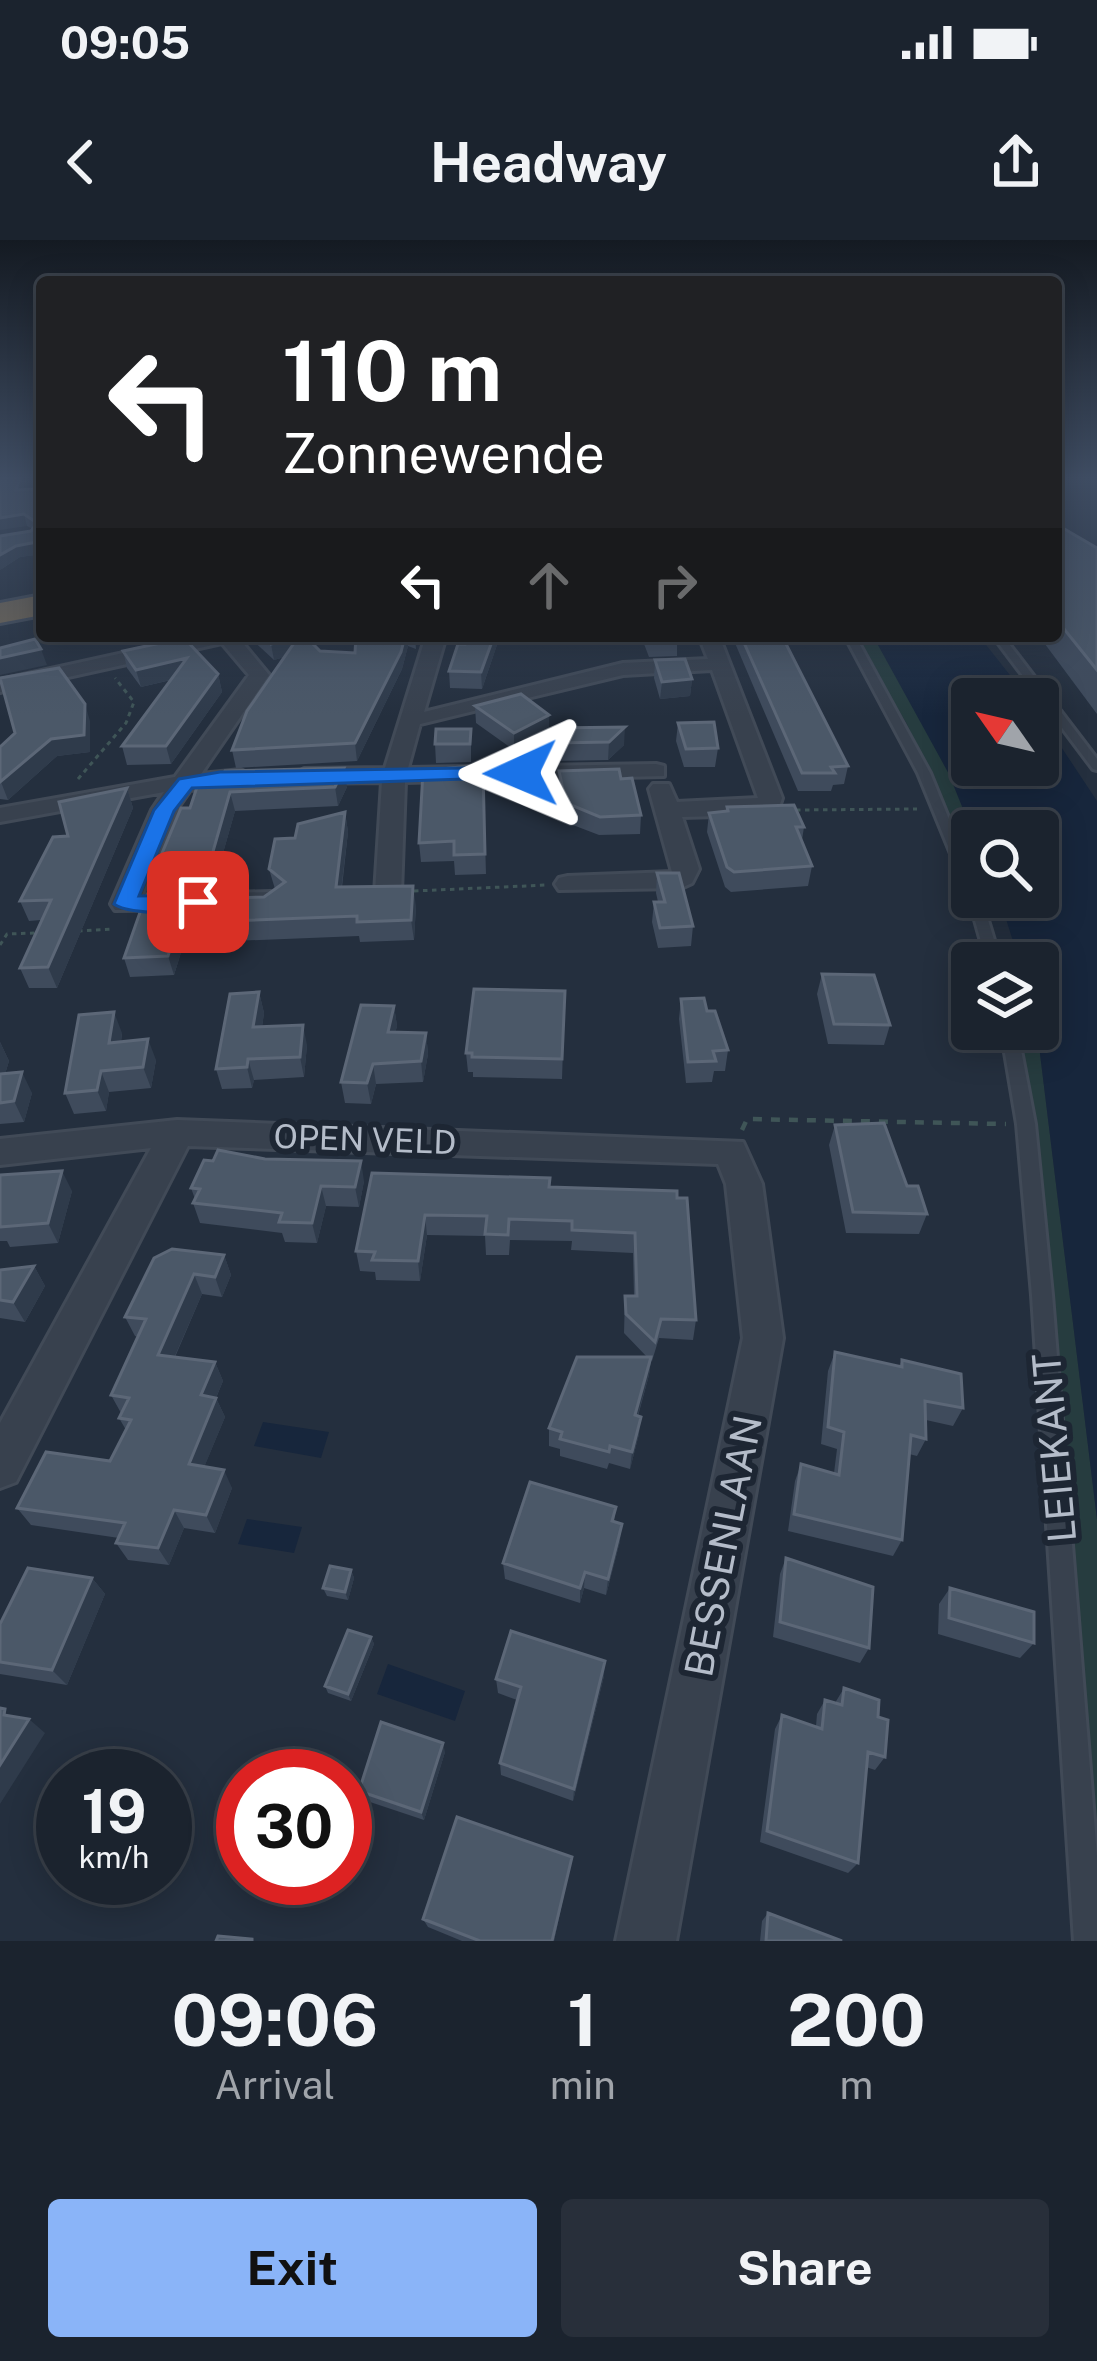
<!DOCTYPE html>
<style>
body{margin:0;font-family:"Public Sans",sans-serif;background:#282f3a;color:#f1f3f6;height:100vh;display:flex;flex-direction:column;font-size:45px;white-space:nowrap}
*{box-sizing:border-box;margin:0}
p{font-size:39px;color:#a0a4aa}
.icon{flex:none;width:66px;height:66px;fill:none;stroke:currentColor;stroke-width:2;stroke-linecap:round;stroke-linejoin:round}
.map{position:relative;height:1701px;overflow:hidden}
.details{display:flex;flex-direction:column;background:#1b232e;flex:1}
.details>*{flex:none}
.hud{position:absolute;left:36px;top:36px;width:1026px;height:366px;border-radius:12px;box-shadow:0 6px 30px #0003,0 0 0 3px #39404a;background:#202124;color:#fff;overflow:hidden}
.needle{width:78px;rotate:304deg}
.controls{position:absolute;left:951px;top:438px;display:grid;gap:24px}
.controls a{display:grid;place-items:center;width:108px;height:108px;border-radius:12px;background:#1b232e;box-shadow:0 6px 30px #0003,0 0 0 3px #39404a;font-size:60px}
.speed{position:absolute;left:36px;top:1509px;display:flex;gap:24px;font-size:60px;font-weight:700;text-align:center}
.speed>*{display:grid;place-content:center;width:156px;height:156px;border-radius:50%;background:#1b232e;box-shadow:0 6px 30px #0003,0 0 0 3px #39404a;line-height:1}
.speed small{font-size:30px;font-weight:400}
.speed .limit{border:18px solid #d22;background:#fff;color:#111}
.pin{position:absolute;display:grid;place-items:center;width:102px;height:102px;color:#fff;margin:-51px;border-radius:24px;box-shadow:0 6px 18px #0006}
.me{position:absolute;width:132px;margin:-66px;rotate:269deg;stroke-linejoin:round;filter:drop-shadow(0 0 9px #0008)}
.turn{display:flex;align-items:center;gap:42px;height:252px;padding:0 48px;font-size:54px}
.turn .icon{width:156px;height:156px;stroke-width:2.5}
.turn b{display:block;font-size:84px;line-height:102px}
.lanes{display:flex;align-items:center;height:114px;padding:0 48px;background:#0003;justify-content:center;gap:60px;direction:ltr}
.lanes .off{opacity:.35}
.eta{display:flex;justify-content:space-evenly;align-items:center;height:204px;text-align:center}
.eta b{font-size:72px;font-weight:700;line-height:84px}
.primary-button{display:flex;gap:24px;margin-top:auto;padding:24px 48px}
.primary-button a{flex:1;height:138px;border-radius:12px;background:#8ab4f8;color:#111;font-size:48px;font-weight:700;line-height:138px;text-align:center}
.primary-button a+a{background:#282f3a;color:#f1f3f6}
.status{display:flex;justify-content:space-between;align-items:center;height:84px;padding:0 60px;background:#1b232e;direction:ltr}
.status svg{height:33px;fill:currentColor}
header{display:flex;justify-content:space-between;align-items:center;height:156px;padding:0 48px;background:#1b232e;font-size:54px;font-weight:700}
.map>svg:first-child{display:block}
</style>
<div class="status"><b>09:05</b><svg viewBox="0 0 49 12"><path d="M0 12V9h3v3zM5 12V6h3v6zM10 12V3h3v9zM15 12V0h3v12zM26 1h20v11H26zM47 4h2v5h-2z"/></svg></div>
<header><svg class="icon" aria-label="back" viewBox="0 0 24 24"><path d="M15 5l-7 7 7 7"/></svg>Headway<svg class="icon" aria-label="share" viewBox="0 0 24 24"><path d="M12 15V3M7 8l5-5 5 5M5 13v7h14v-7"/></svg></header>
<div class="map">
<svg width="1097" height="1701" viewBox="0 0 1097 1701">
<rect width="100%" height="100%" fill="#242f3e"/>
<path fill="#263c3f" d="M854,396H873L882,407L949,534L972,591V634L907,484Z
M1017,789H1037L1097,1279V1615L1061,1158L1027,842Z"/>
<path fill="#17263c" d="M873,396H979L1029,459H972V525H1038V472L1097,561V1279L1037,789L1038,723H1020L999,657H1038V591H972L949,534Z
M263,1182L329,1192L321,1218L254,1206Z
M247,1279L302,1287L294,1313L238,1304Z
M388,1424L465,1451L455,1481L377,1454Z"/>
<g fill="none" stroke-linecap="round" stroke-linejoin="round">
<defs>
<path id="lane" d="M845,396H855L930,533L972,636V657H981L1001,723H987L968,655L918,533Z
M993,396H1003L1097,519V530L1093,529Z
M1001,789H1017L1035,884L1052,1055L1097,1617V1701H1074L1032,1055L1017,884Z"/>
<path id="street" d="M201,396H237L269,435L201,534L241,530L253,537L241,544L190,550L176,570L142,655L271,652L285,660L271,668L115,670L111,664L152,570L164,552L0,582V568L175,537L249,435L222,403L0,452V440Z
M426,396H446L424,472L623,423L708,419L699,396H719L782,558L780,564L755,575L682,577L699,629L692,643L681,648L559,650L555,644L559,638L568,636L672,632L649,549L653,544H669L677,562L758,558L712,430L623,435L420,484L408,528L656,524L664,526V536L405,542L401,653L388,661L378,659L375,653L382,542L304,543L292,536L304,529L385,528Z
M177,880L743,902L762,944L783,1098L676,1701H616L743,1098L726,944L718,924L188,906L16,1242L0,1248V1183L151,908L0,925V899Z"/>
<path id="highway" d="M42,355V375L0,383V363Z"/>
</defs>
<use href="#lane" stroke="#414a57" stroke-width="6"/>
<use href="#street" stroke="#414a57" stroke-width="6"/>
<use href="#highway" stroke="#434c59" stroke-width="6"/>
<path stroke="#3f5557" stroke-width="3" stroke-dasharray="4.5 4.5" stroke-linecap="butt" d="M78,539L126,483L134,462L115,438
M796,570L917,569
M414,651L547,645
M78,691L112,689
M0,705L7,694L36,693"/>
<path stroke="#3f5557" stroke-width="4.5" stroke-dasharray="9 9" stroke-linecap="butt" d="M742,890L747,879L1006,884"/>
<use href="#lane" fill="#38414e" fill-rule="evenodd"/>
<use href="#street" fill="#38414e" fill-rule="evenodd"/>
<use href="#highway" fill="#746855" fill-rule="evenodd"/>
</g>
<path fill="#3f4b5c" d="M0,238H27L23,249H34L42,238V314L20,317L0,330L33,289L27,286Z
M1056,288L1097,308V474L1039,396H1056Z
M248,396H305L320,411L355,413L356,396H415L416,409L408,406L402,429L357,521L236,528L232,510L284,417L274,420Z
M500,396L482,449L450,448L449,431L465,404Z
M641,396H677V416L649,417Z
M732,396H796L795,401H785L848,526L844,544L833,545L831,551H798Z
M123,411L218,434L222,452L171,524L127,525L122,506L171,440L141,447L127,428Z
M655,420L692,439L690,456L660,459L654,438Z
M475,466L549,493L514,510L476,483Z
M90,481V512L57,516L8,560L0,559V507Z
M678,483L718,508L715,527H684L676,501Z
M554,488L624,505L608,520L555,521Z
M471,489V522L436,523L435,504Z
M483,530L486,634L455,635L454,621L421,622L419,603L469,531Z
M559,531L641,575L640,594L599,595L565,582L559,549Z
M200,538L347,547L338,566L235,571L215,641L200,642L199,649L161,650L155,630L190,568Z
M127,548L133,568L57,748H29L20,728L41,680L29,681L20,661Z
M727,567L804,587L802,600L812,626L808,646L731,652L725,647L707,592L709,573L726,571Z
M345,572L348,592L342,647L416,666L414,700L360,702L359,696L233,701L227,681L275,649L269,629L295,598Z
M657,633L693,686L691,706L658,708L652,682L654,662H658L656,653Z
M193,674L174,735L130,737L124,718Z
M822,734L890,785L884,805L828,804L817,754Z
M565,751L562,839L473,837V832H468L466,813Z
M259,752L264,773L262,787L307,805L304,837L254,840L252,848L222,849L216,829Z
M681,759L707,771L728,810L725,831H714L712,842L686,843L679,779Z
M394,766L397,786L395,793H426L428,814L423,842L376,844L371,864L345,863L341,842Z
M122,793L121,802L156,820L151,848L109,852L106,871L74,874L65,853Z
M0,802L9,821L5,834L32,853L24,882L0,884Z
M835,885L907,946L927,974L919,994L846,993L829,905Z
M372,933L677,958L696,1080L693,1100L659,1098L652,1121L651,1120L649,1135L638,1176L639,1194L630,1229L609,1223L607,1229L560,1216V1209L549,1206V1188L647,1117L624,1093L625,1056H634L633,1013L571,1010L572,1001L510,1000L509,1015H486L485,996L427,995L420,1041L376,1040L375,1032L360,1031L356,1011Z
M0,935L72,951L58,1003L10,1007L7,1001H0Z
M364,941L359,967L326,966L317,1003L285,1002L282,993L200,983L193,963L195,959L191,948Z
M224,1015L231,1035L222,1057L202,1054L175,1117L215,1122L223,1141L216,1158L225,1177L204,1227L232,1248L215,1293L184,1288L169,1325L128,1320L116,1303L119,1298L31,1285L17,1268L110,1221L126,1190L119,1178L121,1173L111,1155L138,1097L135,1096L125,1077Z
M34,1026L45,1046L25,1082L0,1078V1030Z
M835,1112L899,1126L902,1120L963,1168L953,1186L926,1180V1199L917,1216L909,1214L902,1300L893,1316L788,1291L795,1241L801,1224L834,1233L837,1209L821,1204L828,1131Z
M616,1267L614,1282L620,1301L606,1355L584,1348L580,1363L505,1339L503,1323Z
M786,1318L869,1408L860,1423L773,1397L780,1334Z
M351,1330L354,1338L348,1360L327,1356L323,1348Z
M92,1338L105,1354L67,1445L0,1434V1384Z
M950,1348L1034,1403L1020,1418L938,1394L939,1364Z
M371,1397L374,1404L351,1461L328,1453L325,1446Z
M604,1436L573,1561L501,1535L500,1523L517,1460L498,1453L496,1439Z
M844,1448L878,1477L885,1517L875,1530L866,1527L858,1623L848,1633L760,1602L775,1489L782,1475L816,1486L817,1474L825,1460L835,1463Z
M445,1512L424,1580L364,1560L359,1551Z
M572,1617L554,1701H462L428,1687L423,1679Z
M768,1673L842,1701H760L762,1681Z"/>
<path fill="#2f3b4b" d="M20,238H27L19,261L16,250Z
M24,274L27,286L0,290V278Z
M42,301V314L20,317L0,330V315L16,306Z
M299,396L302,412L274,420L271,404Z
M405,396H407L408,406L402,429L357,521L355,503Z
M494,396H500L482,449L481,432Z
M41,409L47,425L0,435V418Z
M187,418L191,435L141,447L136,430Z
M218,434L222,452L171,524L166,506Z
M692,439L690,456L660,459L662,442Z
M85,464L90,481V512L57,516L8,560L1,542Z
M549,475V493L514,510V493Z
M625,487L624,505L608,520L609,502Z
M344,528L347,547L338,566L335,547Z
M127,548L133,568L57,748L48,727Z
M230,552L235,571L215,641L210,622Z
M345,572L348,592L339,667L336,647Z
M195,622L200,642L199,649L193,629Z
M413,646L416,666L414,700L411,680Z
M187,655L193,674L174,735L168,716Z
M259,752L264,773L259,808L253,787Z
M394,766L397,786L391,813L388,792Z
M114,772L122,793L117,823L109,803Z
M303,785L307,805L304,837L300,817Z
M426,793L428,814L423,842L421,821Z
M148,799L156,820L151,848L143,827Z
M0,802L9,821L0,850Z
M248,819L254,840L252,848L247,827Z
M373,824L376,844L371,864L367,843Z
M101,831L109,852L106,871L97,850Z
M22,832L32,853L24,882L14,861Z
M361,921L364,941L359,967L355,947Z
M62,931L72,951L58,1003L48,983Z
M321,946L326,966L317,1003L312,983Z
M425,975L427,995L420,1041L418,1021Z
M224,1015L231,1035L222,1057L215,1037Z
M34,1026L45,1046L25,1082L13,1062Z
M194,1034L202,1054L167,1134L158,1115Z
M651,1117L649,1135L633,1192L635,1175Z
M215,1122L223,1141L209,1174L201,1155Z
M216,1158L225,1177L198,1242L189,1224Z
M641,1177L639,1194L630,1229L632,1212Z
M224,1230L232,1248L215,1293L206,1275Z
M174,1270L184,1288L169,1325L158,1308Z
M622,1284L620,1301L606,1355L608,1339Z
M351,1330L354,1338L348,1360L345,1352Z
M585,1332L584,1348L580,1363V1348Z
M92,1338L105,1354L67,1445L52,1430Z
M371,1397L374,1404L351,1461L348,1454Z
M605,1421L604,1436L573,1561L574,1549Z
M29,1479L45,1493L0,1564V1525Z
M443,1503L445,1512L424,1580L421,1572Z
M572,1617L554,1701H552Z"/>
<path fill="#4b5868" stroke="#5c6777" stroke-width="3" d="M0,238H20L16,250L34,249L37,238H42V301L16,306L0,315V296L31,291L37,283L24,274L0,278Z
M1061,287L1097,308V430L1056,379V288Z
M263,396H297L271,404Z
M299,396H305L320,411L355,413L356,396H405L401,412L355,503L232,510L247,471Z
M466,396H494L481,432L449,431L458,404H465Z
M648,396H677L678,399L650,401Z
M741,396H782L848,526L831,527L835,533H802Z
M184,398L218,434L166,506H122L187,418L136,430L123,411Z
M35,399L41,409L0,418V408Z
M685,419L692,439L662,442L655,420Z
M59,428L85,464L84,495L51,499L0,542V507L15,493L0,438Z
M521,454L549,475L514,493L475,466Z
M714,482L718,508L686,509L678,483Z
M625,487L609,502L555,503L554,488Z
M436,489H471L470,504H435Z
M469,526V531L483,530L485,614L454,615V601L419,603L423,531Z
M344,528L335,547L230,552L210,622H195L193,629L155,630L181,568H190L200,538L222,537L225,531Z
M619,529L621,539L632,538L641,575L600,577L566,563L559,531Z
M127,548L48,727L20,728L51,660L20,661L53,597L68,596L59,562Z
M794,565L804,587H796L812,626L734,632L727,627L709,573L728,571L727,567Z
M345,572L336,647L413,646L411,680L357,682V676L227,681L233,658L264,657L285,642L269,629L275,599L295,598L298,584Z
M657,633H679L693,686L660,688L654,662H665Z
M147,655H187L168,716L124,718L144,661Z
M822,734L874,735L890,785L834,784Z
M474,749L565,751L562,819L472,817V813H466Z
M259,752L253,787L303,785L300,817L248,819L247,827L216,829L230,754Z
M704,758L707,771H715L728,810L713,811L716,821L688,822L681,759Z
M361,765L394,766L388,792L426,793L421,821L373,824L367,843L341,842Z
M114,772L109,803L148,799L143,827L101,831L97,850L65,853L79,775Z
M22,832L14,861L0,863V834Z
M884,883L907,946H918L927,974L853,972L835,885Z
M218,910L265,919L361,921L355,947L321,946L312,983L279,982L282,973L193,963L200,949L191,948L204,920L213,921Z
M62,931L48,983L0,987V935Z
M372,933L550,938L549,947L677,951V958H687L696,1080L661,1079L655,1102L626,1074L625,1056H637L635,993L572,990V981L509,979L508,995L485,994L487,976L425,975L418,1021L372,1020L375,1012L356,1011Z
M172,1009L224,1015L215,1037L194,1034L158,1115L215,1122L201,1155L216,1158L189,1224L224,1230L206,1275L174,1270L158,1308L116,1303L125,1283L17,1268L46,1212L110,1221L131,1180L119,1178L129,1158L111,1155L146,1079L125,1077L154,1018Z
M34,1026L13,1062L0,1060V1030Z
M835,1112L902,1127V1120L961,1134L963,1168L925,1161L926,1199L911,1195L902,1300L794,1274L801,1224L839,1235L844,1192L828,1187Z
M577,1117H651L635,1175L641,1177L632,1212L610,1206L609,1212L560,1199L562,1192L549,1188Z
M530,1242L616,1267L612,1281L622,1284L608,1339L585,1332L580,1348L503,1323Z
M786,1318L873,1347L869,1408L780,1382Z
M330,1326L351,1330L345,1352L323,1348Z
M28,1328L92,1338L52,1430L0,1422V1384Z
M950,1348L1034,1372V1403L949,1378Z
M348,1390L371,1397L348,1454L325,1446Z
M511,1391L605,1421L574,1549L500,1523L521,1447L496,1439Z
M844,1448L879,1460L878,1477L888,1480L885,1517L868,1512L858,1623L767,1591L782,1475L822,1489L825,1460L842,1465Z
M0,1468L5,1469L4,1475L29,1479L0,1525Z
M381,1482L443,1503L421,1572L359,1551Z
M457,1577L572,1617L552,1701H480L423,1679Z
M768,1673L842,1701H766Z
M218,1696L252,1699V1701H216Z"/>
<linearGradient id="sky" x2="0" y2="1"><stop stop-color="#141a22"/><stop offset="0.5" stop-color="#3f4d63"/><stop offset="1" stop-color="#3f4d63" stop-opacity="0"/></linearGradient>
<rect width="1097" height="476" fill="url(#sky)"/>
<path fill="#1a73e8" stroke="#114b97" stroke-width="3" d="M521,527L530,533L528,537L192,548L174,571L139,656L198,655L209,662C193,675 130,676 114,664L154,570L179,539L220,532Z"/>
<g text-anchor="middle" stroke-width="12" stroke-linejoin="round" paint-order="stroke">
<g font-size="33" fill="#b4bcc9" stroke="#1d2633">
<text transform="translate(365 899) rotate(2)" y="12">OPEN VELD</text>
</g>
<g font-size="39" fill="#b4bcc9" stroke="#1d2633">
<text transform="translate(1054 1208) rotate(-95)" y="14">LEIEKANT</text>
<text transform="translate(723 1306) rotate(-79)" y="14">BESSENLAAN</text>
</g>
</g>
</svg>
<div class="controls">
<a><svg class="needle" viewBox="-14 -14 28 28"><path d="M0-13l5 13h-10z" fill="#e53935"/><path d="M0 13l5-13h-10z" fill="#a0a4aa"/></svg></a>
<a><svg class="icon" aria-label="search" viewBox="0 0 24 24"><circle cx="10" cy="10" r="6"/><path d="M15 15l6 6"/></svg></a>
<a><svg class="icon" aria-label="layers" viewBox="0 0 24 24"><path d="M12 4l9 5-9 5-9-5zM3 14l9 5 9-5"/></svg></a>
</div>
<div class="speed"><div>19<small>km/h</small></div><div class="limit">30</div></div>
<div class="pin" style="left:198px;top:662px;background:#d93025"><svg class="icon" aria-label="arrive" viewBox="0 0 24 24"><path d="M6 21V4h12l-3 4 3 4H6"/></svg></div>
<svg class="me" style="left:521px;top:533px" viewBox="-20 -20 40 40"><path d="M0-17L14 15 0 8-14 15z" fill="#1a73e8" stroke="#fff" stroke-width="4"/></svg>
<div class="hud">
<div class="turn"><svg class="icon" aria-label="left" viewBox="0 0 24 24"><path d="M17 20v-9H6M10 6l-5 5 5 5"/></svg><div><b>110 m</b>Zonnewende</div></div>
<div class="lanes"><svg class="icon" aria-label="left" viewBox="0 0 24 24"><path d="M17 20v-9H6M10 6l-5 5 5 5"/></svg><svg class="icon off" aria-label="ahead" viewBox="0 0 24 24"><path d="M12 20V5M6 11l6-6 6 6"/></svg><svg class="icon off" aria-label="right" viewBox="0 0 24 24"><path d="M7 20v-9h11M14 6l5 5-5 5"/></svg></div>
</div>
</div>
<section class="details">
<div class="eta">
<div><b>09:06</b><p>Arrival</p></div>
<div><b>1</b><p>min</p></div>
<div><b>200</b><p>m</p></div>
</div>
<div class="primary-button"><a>Exit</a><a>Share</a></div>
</section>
